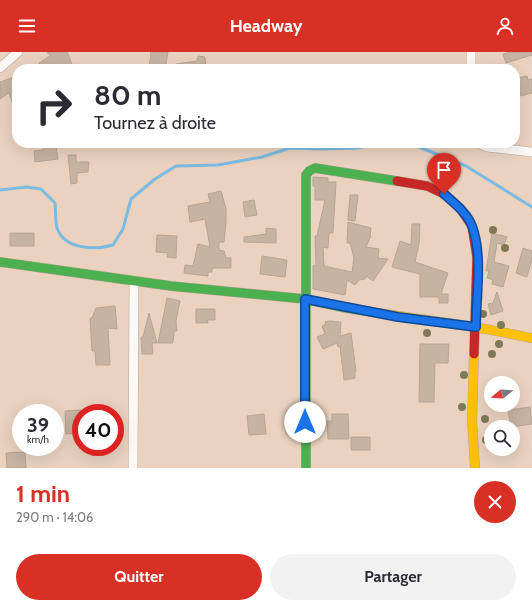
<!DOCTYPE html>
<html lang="fr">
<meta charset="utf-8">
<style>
body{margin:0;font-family:Cabin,sans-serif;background:#f2f2f3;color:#2b2b33;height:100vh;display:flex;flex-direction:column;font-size:15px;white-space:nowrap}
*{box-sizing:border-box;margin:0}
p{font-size:13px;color:#7c7c81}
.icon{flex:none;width:22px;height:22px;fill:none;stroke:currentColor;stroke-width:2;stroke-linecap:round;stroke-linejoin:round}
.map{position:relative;height:416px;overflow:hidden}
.details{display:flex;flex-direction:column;background:#fff;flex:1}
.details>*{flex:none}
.banner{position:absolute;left:12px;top:12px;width:508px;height:84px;border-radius:16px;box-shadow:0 4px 16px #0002;background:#fff;color:#2b2b33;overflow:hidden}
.needle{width:26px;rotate:252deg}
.buttons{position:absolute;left:484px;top:324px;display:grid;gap:8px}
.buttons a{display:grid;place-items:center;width:36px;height:36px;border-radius:50%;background:#fff;box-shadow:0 4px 16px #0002;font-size:20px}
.speed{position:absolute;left:12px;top:352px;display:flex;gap:8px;font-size:20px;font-weight:700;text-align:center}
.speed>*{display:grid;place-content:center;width:52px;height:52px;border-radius:50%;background:#fff;box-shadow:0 4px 16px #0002;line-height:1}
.speed small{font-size:10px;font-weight:400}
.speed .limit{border:6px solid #d22;background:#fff;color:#111}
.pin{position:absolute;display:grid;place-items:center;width:34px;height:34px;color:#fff;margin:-41px -17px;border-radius:50% 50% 50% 0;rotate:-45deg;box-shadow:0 0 4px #0007}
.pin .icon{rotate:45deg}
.me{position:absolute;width:44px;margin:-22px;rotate:0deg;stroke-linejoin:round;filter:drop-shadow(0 0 3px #0008)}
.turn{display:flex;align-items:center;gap:14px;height:84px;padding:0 16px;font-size:18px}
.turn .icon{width:52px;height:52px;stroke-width:2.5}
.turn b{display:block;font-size:28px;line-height:34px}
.round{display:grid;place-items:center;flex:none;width:42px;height:42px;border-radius:21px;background:#f2f2f3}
.overview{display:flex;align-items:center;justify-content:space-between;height:68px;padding:0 16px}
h1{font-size:24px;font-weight:800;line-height:30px;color:#d93025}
.button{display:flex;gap:8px;margin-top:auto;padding:8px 16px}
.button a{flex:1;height:46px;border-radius:24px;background:#d93025;color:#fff;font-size:16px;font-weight:800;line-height:46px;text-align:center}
.button a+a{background:#f2f2f3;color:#2b2b33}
header{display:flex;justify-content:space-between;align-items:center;height:52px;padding:0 16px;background:#d93025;color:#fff;font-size:18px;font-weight:800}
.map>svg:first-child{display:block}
</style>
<header><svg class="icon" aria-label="menu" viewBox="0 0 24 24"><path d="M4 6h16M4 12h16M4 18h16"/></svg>Headway<svg class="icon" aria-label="person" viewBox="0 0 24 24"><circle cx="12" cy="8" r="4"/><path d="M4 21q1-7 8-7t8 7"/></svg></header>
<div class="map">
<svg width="532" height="416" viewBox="0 0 532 416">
<rect width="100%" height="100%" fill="#ead2bf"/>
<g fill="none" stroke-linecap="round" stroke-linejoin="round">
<path stroke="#7bbbe3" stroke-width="3" d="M392,91L414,93L466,114L532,155
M0,138L27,135L41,137L55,151C56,159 55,169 57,176C65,198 95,198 113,193L123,177L131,147L155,127L176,114L218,113L262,105L290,96L322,97L357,96L382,91"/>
</g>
<path fill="#c7b3a2" stroke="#b8a494" d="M47,0H67L74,17H43L39,11L50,4Z
M151,0H168L165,17H149Z
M510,0H532V3L506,11L503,2Z
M198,4L205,5L206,17H177L176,12L197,9Z
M17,24V59H15L9,41L0,47V30Z
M527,24L528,28L532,27V41L521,44L517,31H520L518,26Z
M56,94L58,107L35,110L34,99L43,98V96Z
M68,103H76V110H89L88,120L77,121V131L71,132Z
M313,125L328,126V130H336L333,181H329L328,196L323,195L324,214L352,220L354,206L350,191H347L348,170L371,176L370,184H371L366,195L379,197L378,206L388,207L373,229L366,224L365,227L359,228L355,233L347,228L345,243L313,237V214L316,213L315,184H317L325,148H315V134H313Z
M221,139L226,157V170L224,190H219V198L224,199L226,206H231V216H212V220H208V224L184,221L185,213L193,214L198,192L210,195L205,167L190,170L188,154L210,150L208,142Z
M350,143H358L355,169L348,168Z
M254,148L257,163L245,165L243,150Z
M412,172H420L419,192L415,210L448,221L441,242H448V251H439V245H420V222L392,215L400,189L411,193Z
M266,176L276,177V191L244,190V185L266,182Z
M10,181H34V194H10Z
M492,181L507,185L504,193L497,191L494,210L509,214L503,235L492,232L493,228L487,226L489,219H486Z
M157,183L177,184L176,206L167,205L168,201L156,200Z
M523,196L532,199V207L527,225L516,221Z
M262,204L287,208L285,225L260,222Z
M497,240L503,259L491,263L488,252L493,251Z
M167,246L180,249L176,269L177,279H174L173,291H158Z
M115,254L117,277L108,276L110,313H96L95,299H92L90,266H92L96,256Z
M196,257H215V268H207L208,271H196Z
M149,261L157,291H152L153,302H142L141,285H143Z
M330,269L341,270L340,284L351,281L356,319H355V326L344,328L340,294L338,295L337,291L323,297L317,285L325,282L322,274L326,272L325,270Z
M420,292H449L448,311H435L434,350H419Z
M530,355L532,372L511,375L508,358Z
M81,358V377H77L78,381L66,382L65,359Z
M264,362L266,382L249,383L247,364Z
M332,362H348L349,387H328L327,369H332Z
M351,385H370V398H351Z
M25,400L26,416H7L6,401Z"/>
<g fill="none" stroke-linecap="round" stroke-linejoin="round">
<defs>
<path id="street" d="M0,16L18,0
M471,17V0
M478,91L487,95L532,100
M133,416L134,229"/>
<path id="fast" d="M0,210L171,234L305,247L346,256L385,262
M306,416V123L309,119L315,116L397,129"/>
<path id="slow" d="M385,262L475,275L532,286
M474,302L472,368L475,416"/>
<path id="jam" d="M397,129L427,134L444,142L460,156L472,174L477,205L474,302"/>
</defs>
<use href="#street" stroke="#b8a493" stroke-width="10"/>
<use href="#fast" stroke="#b8a493" stroke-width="10"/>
<use href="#slow" stroke="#b8a493" stroke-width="10"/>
<use href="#jam" stroke="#b8a493" stroke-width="10"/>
<use href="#street" stroke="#fcf8f5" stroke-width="9"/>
<use href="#fast" stroke="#4caf50" stroke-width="9"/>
<use href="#slow" stroke="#ffc107" stroke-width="9"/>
<use href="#jam" stroke="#c62828" stroke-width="9"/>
</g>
<g fill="#7f7958">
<circle cx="493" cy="178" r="4"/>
<circle cx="505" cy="196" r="4"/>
<circle cx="483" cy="262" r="4"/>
<circle cx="501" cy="273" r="4"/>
<circle cx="427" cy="281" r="4"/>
<circle cx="499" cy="292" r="4"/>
<circle cx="492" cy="302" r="4"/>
<circle cx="464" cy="323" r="4"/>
<circle cx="462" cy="355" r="4"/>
<circle cx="485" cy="367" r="4"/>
<circle cx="486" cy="388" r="4"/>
</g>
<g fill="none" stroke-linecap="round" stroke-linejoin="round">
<defs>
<path id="route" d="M305,370V247L398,265L476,275C476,244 483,203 472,174C467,161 454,151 444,142"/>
</defs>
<use href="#route" stroke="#114b97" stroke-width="10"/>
<use href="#route" stroke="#1a73e8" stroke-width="7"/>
</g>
</svg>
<div class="buttons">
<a><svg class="needle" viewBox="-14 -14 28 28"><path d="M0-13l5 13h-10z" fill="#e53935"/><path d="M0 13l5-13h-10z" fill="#7c7c81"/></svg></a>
<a><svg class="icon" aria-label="search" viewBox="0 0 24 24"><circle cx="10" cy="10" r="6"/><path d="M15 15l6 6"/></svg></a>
</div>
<div class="speed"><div>39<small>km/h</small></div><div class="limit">40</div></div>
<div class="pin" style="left:444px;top:142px;background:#d93025"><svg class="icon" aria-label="arrive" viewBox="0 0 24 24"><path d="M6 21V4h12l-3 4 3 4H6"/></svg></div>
<svg class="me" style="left:305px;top:370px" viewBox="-20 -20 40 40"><circle r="19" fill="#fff"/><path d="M0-13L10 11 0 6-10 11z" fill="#1a73e8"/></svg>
<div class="banner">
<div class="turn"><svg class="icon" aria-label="right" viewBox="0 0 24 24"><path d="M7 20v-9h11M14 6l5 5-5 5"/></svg><div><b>80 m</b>Tournez à droite</div></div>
</div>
</div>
<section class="details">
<div class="overview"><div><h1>1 min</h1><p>290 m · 14:06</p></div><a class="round" style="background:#d93025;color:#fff"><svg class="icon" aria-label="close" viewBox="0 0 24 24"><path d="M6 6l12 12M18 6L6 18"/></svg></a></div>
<div class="button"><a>Quitter</a><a>Partager</a></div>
</section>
